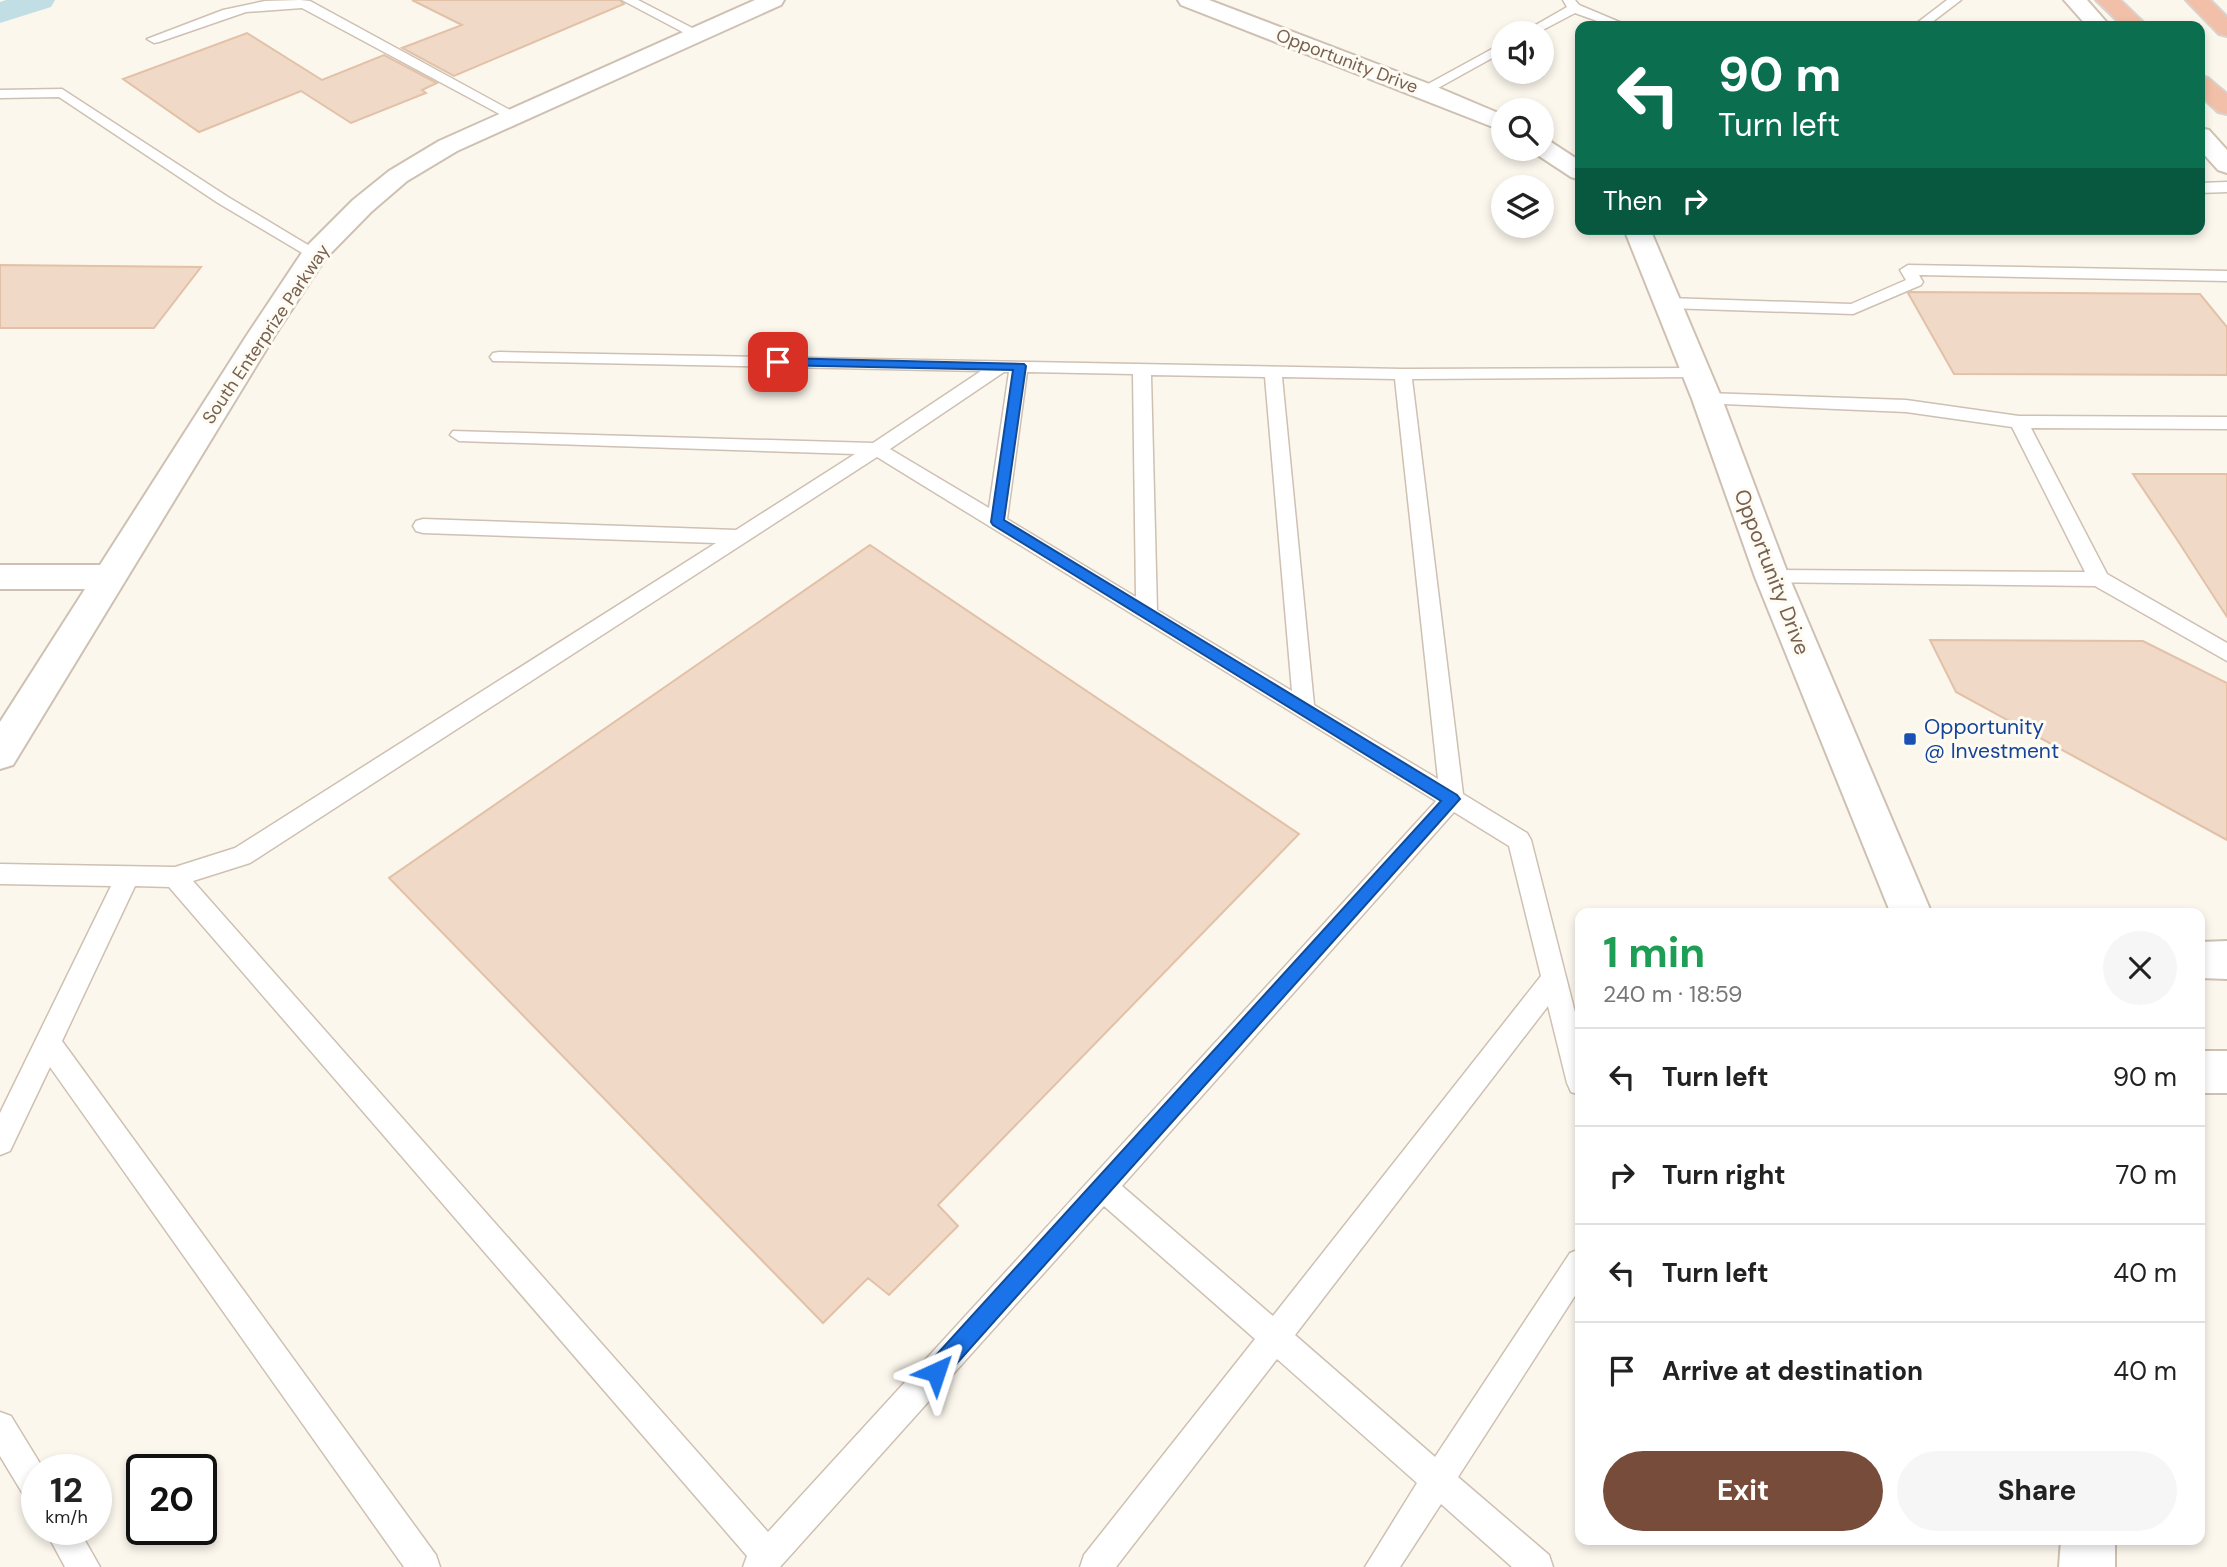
<!DOCTYPE html>
<meta charset="utf-8">
<style>
body{margin:0;font-family:"DM Sans",sans-serif;background:#f6f6f6;color:#222;height:100vh;display:flex;flex-direction:column;font-size:26px;white-space:nowrap}
*{box-sizing:border-box;margin:0}
p{font-size:23px;color:#767676}
.icon{flex:none;width:38px;height:38px;fill:none;stroke:currentColor;stroke-width:2;stroke-linecap:round;stroke-linejoin:round}
.map{position:relative;flex:1;overflow:hidden}
.panel{position:absolute;left:1575px;top:908px;width:630px;height:637px;display:flex;flex-direction:column;background:#fff;border-radius:14px;box-shadow:0 4px 10px #0003}
.panel>*{flex:none}
.top-card{position:absolute;left:1575px;top:21px;width:630px;height:214px;border-radius:14px;box-shadow:0 4px 10px #0003;background:#0b6e4f;color:#fff;overflow:hidden}
.controls{position:absolute;left:1491px;top:21px;display:grid;gap:14px}
.controls a{display:grid;place-items:center;width:63px;height:63px;border-radius:50%;background:#fff;box-shadow:0 4px 10px #0003;font-size:35px}
.speed{position:absolute;left:21px;top:1454px;display:flex;gap:14px;font-size:35px;font-weight:700;text-align:center}
.speed>*{display:grid;place-content:center;width:91px;height:91px;border-radius:50%;background:#fff;box-shadow:0 4px 10px #0003;line-height:1}
.speed small{font-size:18px;font-weight:400}
.speed .limit{border:4px solid #111;border-radius:10px;background:#fff;color:#111}
.pin{position:absolute;display:grid;place-items:center;width:60px;height:60px;color:#fff;margin:-30px;border-radius:14px;box-shadow:0 4px 10px #0006}
.me{position:absolute;width:77px;margin:-38px;rotate:42deg;stroke-linejoin:round;filter:drop-shadow(0 0 5px #0008)}
.turn{display:flex;align-items:center;gap:24px;height:147px;padding:0 28px;font-size:32px}
.turn .icon{width:91px;height:91px;stroke-width:2.5}
.turn b{display:block;font-size:49px;line-height:60px}
.then{display:flex;align-items:center;height:66px;padding:0 28px;background:#0003;gap:14px;font-size:26px}
.round{display:grid;place-items:center;flex:none;width:74px;height:74px;border-radius:37px;background:#f6f6f6}
.headline{display:flex;align-items:center;justify-content:space-between;height:119px;padding:0 28px}
h1{font-size:42px;font-weight:700;line-height:52px;color:#1e9e55}
.primary-button{display:flex;gap:14px;margin-top:auto;padding:14px 28px}
.primary-button a{flex:1;height:80px;border-radius:42px;background:#774c3b;color:#fff;font-size:28px;font-weight:700;line-height:80px;text-align:center}
.primary-button a+a{background:#f6f6f6;color:#222}
ul{padding:0;list-style:none}
li{display:flex;align-items:center;gap:21px;height:98px;padding:0 28px;border-top:2px solid #e0e0e0}
li div{flex:1}
li b{display:block;font-size:26px}
li em{font-style:normal}
.map>svg:first-child{display:block}
</style>
<div class="map">
<svg width="2227" height="1567" viewBox="0 0 2227 1567">
<rect width="100%" height="100%" fill="#fcf7ed"/>
<g fill="none" stroke-linecap="round" stroke-linejoin="round">
<path fill="#c1dee5" fill-rule="evenodd" d="M6,0H55L51,7L0,23V2Z"/>
</g>
<path fill="#f0d9c6" stroke="#e2c1a7" stroke-width="2" d="M412,0H620L624,4L454,76L402,48L462,25Z
M247,33L322,80L384,55L437,83L422,90L426,93L351,123L301,91L199,132L123,79Z
M0,265L201,267L154,328H0Z
M1911,292L2200,294L2227,327V375L1954,374L1908,293Z
M2133,474H2227V617L2178,541Z
M870,545L1299,834L938,1205L958,1226L889,1295L868,1278L823,1323L389,878Z
M1930,640L2143,641L2227,683V840L1956,692Z"/>
<g fill="none" stroke-linecap="round" stroke-linejoin="round">
<defs>
<path id="lane" d="M300,0L310,1L519,115L517,118H507L302,8L246,12L159,42L154,43L147,39L223,10L265,1Z
M622,0H638L704,34L702,37H692Z
M1563,0H1575L1579,5L1629,26H1611L1575,13L1537,33H1522L1567,7Z
M1947,0H1961L1927,26H1913Z
M1503,43V52L1429,93H1419L1417,90Z
M62,89L228,197L323,254L315,259L309,257L218,203L59,97L0,98V90Z
M2227,182V192L2200,193V183Z
M1908,265L2227,271V281L1919,275L1923,282L1921,285L1853,314L1668,308L1660,303L1668,298L1851,304L1906,280L1900,270Z
M499,352L1403,369L1702,368L1705,372L1696,377L1412,379L1463,794L1527,833L1531,840L1580,1032V1095L1571,1092L1567,1083L1548,1006L1295,1335L1435,1457L1570,1253L1580,1249V1288L1458,1477L1549,1555L1553,1567H1512L1441,1504L1400,1567H1365L1417,1483L1277,1359L1116,1567H1080L1084,1555L1255,1339L1104,1206L780,1567H743L747,1556L169,887L135,886L62,1041L436,1555L440,1567H404L50,1067L10,1151L0,1155V1113L111,886L0,884V864L175,867L235,848L716,543L423,533L416,531L413,526L416,521L423,519L736,530L855,454L459,441L450,435L453,431L873,443L981,371L493,361L490,357L493,353ZM1004,372H1009L989,508L890,449ZM1027,372L1133,374L1136,597L1007,519ZM1151,375L1265,377L1292,691L1157,610ZM1282,377L1395,379L1438,779L1314,705ZM877,457L1436,801L768,1532L193,881L250,863ZM1454,812L1509,846L1541,976L1273,1316L1122,1186Z
M1707,393L1906,400L2019,416L2227,417V429L2031,428L2107,574L2227,643V661L2095,586L1765,582L1762,577L1765,572L1772,570L2085,572L2012,427L1906,412L1701,403L1698,399L1701,395Z
M0,1412L11,1416L44,1470H37V1504L26,1499L0,1456Z
M45,1530H79L100,1567H65Z"/>
<path id="street" d="M755,0H784L781,5L457,151L407,181L371,212L325,259L275,335L13,765L0,769V722L85,589H0V565H100L247,335L305,248L353,200L389,171L439,141Z
M1178,0H1209L1432,85L1503,115V131L1181,5Z
M1542,140L1551,142L1580,161V180L1571,177L1533,152L1531,149H1542Z
M1624,229H1650L1722,399L1789,577L1932,914H1891L1755,577L1692,399Z
M2227,941V979L2200,978V942Z
M2200,1051H2227V1093H2200Z
M2061,1540H2115V1567H2059Z"/>
<path id="secondary" d="M2064,0H2087L2110,26H2087Z
M2200,128L2209,130L2227,150V173L2218,170L2200,150Z"/>
<path id="highway" d="M2096,0H2120L2147,26H2123Z
M2186,0H2210L2227,17V36L2219,34Z
M2200,76L2208,78L2227,94V114L2218,112L2200,95Z"/>
</defs>
<use href="#lane" stroke="#cec0b2" stroke-width="3"/>
<use href="#street" stroke="#cec0b2" stroke-width="4"/>
<use href="#secondary" stroke="#d1c1b0" stroke-width="4"/>
<use href="#highway" stroke="#d9d2ce" stroke-width="4"/>
<use href="#lane" fill="#fff" fill-rule="evenodd"/>
<use href="#street" fill="#fff" fill-rule="evenodd"/>
<use href="#secondary" fill="#fff" fill-rule="evenodd"/>
<use href="#highway" fill="#f2c0a8" fill-rule="evenodd"/>
</g>
<path fill="#1a73e8" stroke="#114b97" stroke-width="2" d="M778,358L1024,364L1026,366L1004,520L1457,795L1460,799L943,1379L936,1382L928,1379L925,1372L928,1364L1441,801L993,525L991,522L1013,370L774,365V359Z"/>
<rect fill="#1a4fb4" stroke="#fefbf3" stroke-width="2.5" x="1903" y="732" width="14" height="14" rx="3.5"/>
<g text-anchor="middle" stroke-width="6" stroke-linejoin="round" paint-order="stroke">
<g font-size="18" fill="#776050" stroke="#fefbf3">
<text transform="translate(1347 61) rotate(21)" y="6">Opportunity Drive</text>
<text transform="translate(266 334) rotate(-56)" y="6">South Enterprize Parkway</text>
</g>
<g font-size="21" fill="#776050" stroke="#fefbf3">
<text transform="translate(1772 572) rotate(69)" y="7">Opportunity Drive</text>
</g>
<g font-size="21" fill="#164399" stroke="#fefbf3" text-anchor="start">
<text x="1924" y="734">Opportunity<tspan x="1924" dy="24">@ Investment</tspan></text>
</g>
</g>
</svg>
<div class="controls">
<a><svg class="icon" aria-label="sound" viewBox="0 0 24 24"><path d="M4 9h4l5-4v14l-5-4H4zM17 9q2 3 0 6"/></svg></a>
<a><svg class="icon" aria-label="search" viewBox="0 0 24 24"><circle cx="10" cy="10" r="6"/><path d="M15 15l6 6"/></svg></a>
<a><svg class="icon" aria-label="layers" viewBox="0 0 24 24"><path d="M12 4l9 5-9 5-9-5zM3 14l9 5 9-5"/></svg></a>
</div>
<div class="speed"><div>12<small>km/h</small></div><div class="limit">20</div></div>
<div class="pin" style="left:778px;top:362px;background:#d93025"><svg class="icon" aria-label="arrive" viewBox="0 0 24 24"><path d="M6 21V4h12l-3 4 3 4H6"/></svg></div>
<svg class="me" style="left:936px;top:1372px" viewBox="-20 -20 40 40"><path d="M0-17L14 15 0 8-14 15z" fill="#1a73e8" stroke="#fff" stroke-width="4"/></svg>
<div class="top-card">
<div class="turn"><svg class="icon" aria-label="left" viewBox="0 0 24 24"><path d="M17 20v-9H6M10 6l-5 5 5 5"/></svg><div><b>90 m</b>Turn left</div></div>
<div class="then">Then<svg class="icon" aria-label="right" viewBox="0 0 24 24"><path d="M7 20v-9h11M14 6l5 5-5 5"/></svg></div>
</div>
<section class="panel">
<div class="headline"><div><h1>1 min</h1><p>240 m · 18:59</p></div><a class="round"><svg class="icon" aria-label="close" viewBox="0 0 24 24"><path d="M6 6l12 12M18 6L6 18"/></svg></a></div>
<ul>
<li><svg class="icon" aria-label="left" viewBox="0 0 24 24"><path d="M17 20v-9H6M10 6l-5 5 5 5"/></svg><div><b>Turn left</b></div><em>90 m</em></li>
<li><svg class="icon" aria-label="right" viewBox="0 0 24 24"><path d="M7 20v-9h11M14 6l5 5-5 5"/></svg><div><b>Turn right</b></div><em>70 m</em></li>
<li><svg class="icon" aria-label="left" viewBox="0 0 24 24"><path d="M17 20v-9H6M10 6l-5 5 5 5"/></svg><div><b>Turn left</b></div><em>40 m</em></li>
<li><svg class="icon" aria-label="arrive" viewBox="0 0 24 24"><path d="M6 21V4h12l-3 4 3 4H6"/></svg><div><b>Arrive at destination</b></div><em>40 m</em></li>
</ul>
<div class="primary-button"><a>Exit</a><a>Share</a></div>
</section>
</div>
